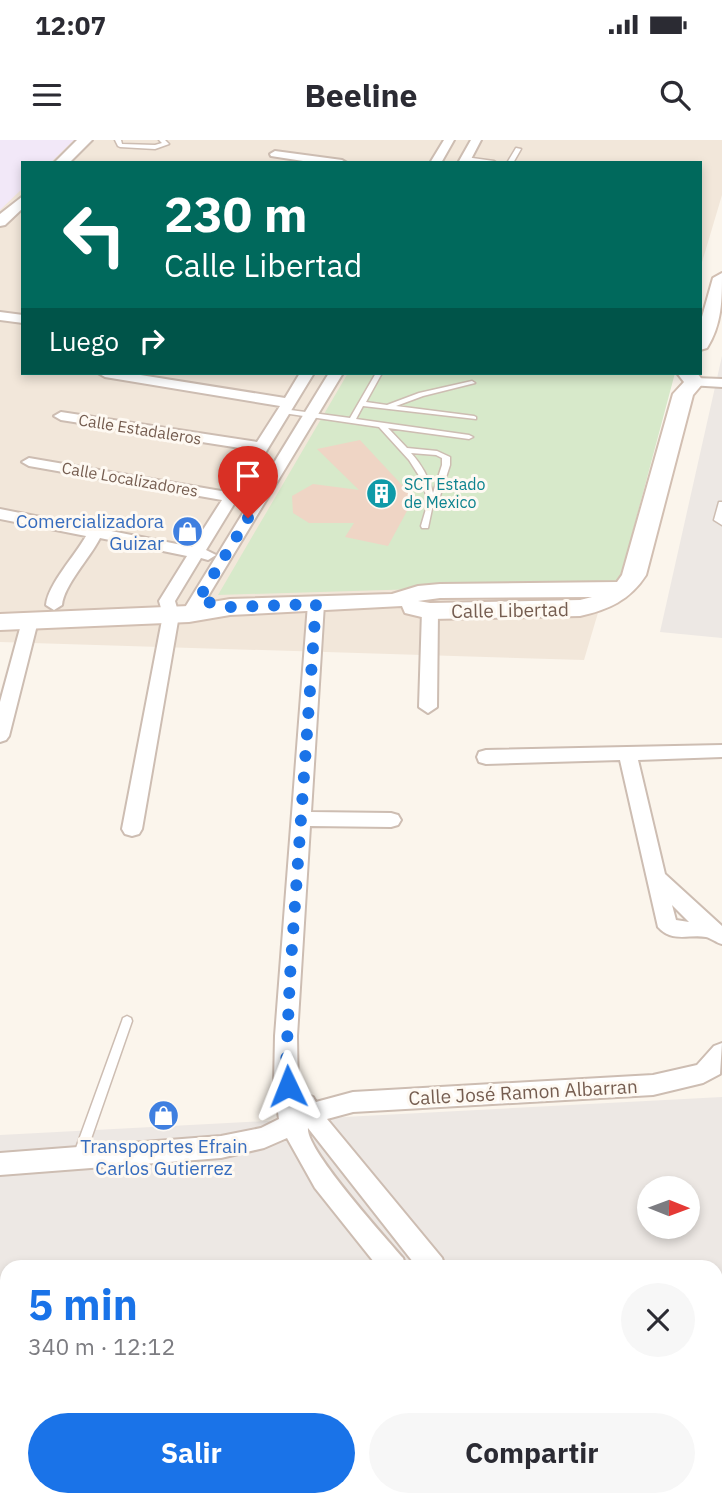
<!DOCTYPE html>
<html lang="es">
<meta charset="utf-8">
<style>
body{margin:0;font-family:"IBM Plex Sans",sans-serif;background:#f7f7f7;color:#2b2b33;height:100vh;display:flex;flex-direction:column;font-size:26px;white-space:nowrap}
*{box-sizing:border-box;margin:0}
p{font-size:23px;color:#7c7c81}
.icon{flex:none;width:38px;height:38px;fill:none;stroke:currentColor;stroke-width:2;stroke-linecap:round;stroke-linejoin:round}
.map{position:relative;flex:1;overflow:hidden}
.panel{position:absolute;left:0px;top:1120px;width:723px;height:247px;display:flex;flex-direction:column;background:#fff;border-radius:21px 21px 0 0;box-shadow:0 4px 10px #0003}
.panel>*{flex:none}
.hud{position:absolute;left:21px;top:21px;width:681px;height:214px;border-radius:0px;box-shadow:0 4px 10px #0003;background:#00695c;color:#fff;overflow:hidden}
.needle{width:46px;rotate:91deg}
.tools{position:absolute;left:637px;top:1036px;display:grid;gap:14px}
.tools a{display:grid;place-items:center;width:63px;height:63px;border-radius:50%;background:#fff;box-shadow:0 4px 10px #0003;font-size:35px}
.pin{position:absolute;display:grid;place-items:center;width:60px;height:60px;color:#fff;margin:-72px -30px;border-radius:50% 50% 50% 0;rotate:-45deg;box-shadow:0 0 7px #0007}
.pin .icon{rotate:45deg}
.me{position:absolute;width:77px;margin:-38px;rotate:358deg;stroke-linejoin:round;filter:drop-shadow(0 0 5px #0008)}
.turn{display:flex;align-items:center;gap:24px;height:147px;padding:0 28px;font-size:32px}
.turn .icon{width:91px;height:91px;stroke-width:2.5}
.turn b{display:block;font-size:49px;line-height:60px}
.then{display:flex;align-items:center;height:66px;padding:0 28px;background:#0003;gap:14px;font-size:26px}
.round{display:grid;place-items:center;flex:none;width:74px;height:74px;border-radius:37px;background:#f7f7f7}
.headline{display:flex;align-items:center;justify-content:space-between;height:119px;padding:0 28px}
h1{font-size:42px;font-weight:700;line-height:52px;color:#1a73e8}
.primary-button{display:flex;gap:14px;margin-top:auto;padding:14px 28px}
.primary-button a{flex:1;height:80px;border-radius:42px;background:#1a73e8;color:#fff;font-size:28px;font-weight:700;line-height:80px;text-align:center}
.primary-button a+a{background:#f7f7f7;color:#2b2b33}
.status{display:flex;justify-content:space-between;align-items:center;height:49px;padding:0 35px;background:#fff;direction:ltr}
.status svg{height:19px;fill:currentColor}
header{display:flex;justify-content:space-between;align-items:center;height:91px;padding:0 28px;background:#fff;font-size:32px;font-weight:700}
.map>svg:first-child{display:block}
</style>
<div class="status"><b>12:07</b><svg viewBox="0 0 49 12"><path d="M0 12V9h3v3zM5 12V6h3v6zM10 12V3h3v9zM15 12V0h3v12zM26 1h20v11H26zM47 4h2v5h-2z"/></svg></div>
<header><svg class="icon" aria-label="menu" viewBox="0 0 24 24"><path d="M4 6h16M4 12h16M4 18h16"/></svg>Beeline<svg class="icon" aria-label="search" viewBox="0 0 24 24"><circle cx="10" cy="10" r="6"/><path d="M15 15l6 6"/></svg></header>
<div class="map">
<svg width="722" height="1366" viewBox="0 0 722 1366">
<rect width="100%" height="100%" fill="#fbf5ec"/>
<path fill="#f2e7da" d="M0,0H722V55L700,129V23H23V233H669L584,520L0,502Z"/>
<path fill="#ede8e4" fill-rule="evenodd" d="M722,216V498L660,492Z
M722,957V1292L716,1298V1127H7V1360H649L642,1366H0V995ZM649,1048H688V1087H649Z"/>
<path fill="#f2e8f8" d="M0,0H74L50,23H23V48L0,70Z"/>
<path fill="#d7e9ca" d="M348,233H675L619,443L218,455Z"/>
<path fill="#efd5c5" d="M360,300L414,358L388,406L345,397L354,383H309L293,373L292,356L313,344L359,350L317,309Z"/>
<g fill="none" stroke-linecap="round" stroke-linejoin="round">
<defs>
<path id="service" d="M115,0H121L122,4L155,5L162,3L159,0H165L169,4L155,9L120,7L118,6Z
M516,8L521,9L513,23H507Z
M465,17L494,21L497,23H481L463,20V18Z
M376,233H382L366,262L387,265L419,253L472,241L475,243L423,256L396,266L474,276L476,277V279L363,266L356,279L469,295L473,297L469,299L388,288L407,308L437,311L450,317V325L438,362L433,364L428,388H422L421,386L426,369V355L423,342L409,320L379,287L283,273L280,271L283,269L350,278ZM411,313L436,315L442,318V325L433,353C429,338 422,325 411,313Z
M719,362H722V385L714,380Z
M127,876L131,878L132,881L84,1019L82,1023L78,1024L74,1023L72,1019L122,881L123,878Z
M716,1161L722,1164V1179L716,1176Z
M199,1360H214L217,1366H202Z"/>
<path id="minor" d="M444,0H454L441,23H430Z
M471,0H481L469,23H458Z
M275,11L342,20L347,23H316L271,16L270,14Z
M0,172L23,175V183L0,180Z
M98,233H128L285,258L300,233H314L206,410L216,415L208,420L201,418L175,461L179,475L142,689L139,694L132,696L125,694L122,689L163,475L159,461L187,416L100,398C90,418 64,445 62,465L54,470L46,465C48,444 75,416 86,396L0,379V369L192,407L222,360L29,326L22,322L29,318L227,352L253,310L61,280L54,276L61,272L257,302L280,266L105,237Z
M329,233H343L195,478H183L181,474Z
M694,238L722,239V247L689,245V239Z
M316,459L324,464L311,672L391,673L398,675L401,680L398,685L391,687L310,686L297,896L298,956L305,954L313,957L316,962L353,952L653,935L697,925L714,906L722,903L720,934L703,943L653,955L353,972L327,979L442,1118L445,1127H417L308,988C305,1009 385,1097 403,1118L406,1127H378L315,1048L287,998L264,1008L221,1018L0,1035V1013L221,996L261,988L279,979L274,945L275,896L308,464Z
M430,466L438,471L437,567L428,573L419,567L422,471Z
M30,476L38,481L9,596L6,600L0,602V562L22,481Z
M722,605V617L638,620L665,734L722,786V804C717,803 711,798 706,797C689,794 672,803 658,787L620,620L486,624L479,622L477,617L479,612L486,610ZM672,765L689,782L676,780Z
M548,1360H595L598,1366H545Z
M608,1360H639L642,1366H610Z"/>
<path id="tertiary" d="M77,0H92L69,23H54Z
M23,56V68L5,85L0,86V74Z"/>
<path id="secondary" d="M722,133C722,160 722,184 707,208L700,210V184L713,138Z
M677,233H697L704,242L693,255L646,435C630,460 608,470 580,476L430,479L405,473L402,466L230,475L189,482L0,490V474L189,466L230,459L392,454L418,446L440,444L617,442L622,435L673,254L684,242ZM592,457L580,460L430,463L418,461L440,458Z"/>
<path id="primary" d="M722,1287V1335L716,1337V1289Z
M641,1360H690L687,1366H638Z"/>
</defs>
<use href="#service" stroke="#cdbdb2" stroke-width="3"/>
<use href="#minor" stroke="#cdbdb2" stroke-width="4"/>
<use href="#tertiary" stroke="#cdbdb2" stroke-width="4"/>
<use href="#secondary" stroke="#d2bfb2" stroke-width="4"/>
<use href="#primary" stroke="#d8d2ce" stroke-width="3"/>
<use href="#service" fill="#fff" fill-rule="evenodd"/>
<use href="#minor" fill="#fff" fill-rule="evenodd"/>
<use href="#tertiary" fill="#fff" fill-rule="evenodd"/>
<use href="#secondary" fill="#fff" fill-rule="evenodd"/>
<use href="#primary" fill="#f4d7aa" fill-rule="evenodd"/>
</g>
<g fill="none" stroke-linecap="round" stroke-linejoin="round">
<path stroke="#1a73e8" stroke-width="12" stroke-dasharray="0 21.6" d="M248,378L198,460L230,467L316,464L290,836L286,927L288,946"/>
</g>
<defs>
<symbol id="building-disc" viewBox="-11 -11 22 22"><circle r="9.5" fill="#0f9aa8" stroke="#fef9f2"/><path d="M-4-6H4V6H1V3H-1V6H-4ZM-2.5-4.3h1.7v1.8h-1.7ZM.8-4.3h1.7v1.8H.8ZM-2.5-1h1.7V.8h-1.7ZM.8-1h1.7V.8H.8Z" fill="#fff"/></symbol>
<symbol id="shop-disc" viewBox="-11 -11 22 22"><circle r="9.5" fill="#3f7fe0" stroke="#fef9f2"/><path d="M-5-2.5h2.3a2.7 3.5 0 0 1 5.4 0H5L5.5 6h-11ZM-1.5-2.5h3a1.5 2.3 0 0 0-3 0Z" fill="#fff"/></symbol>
</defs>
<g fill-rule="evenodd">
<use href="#building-disc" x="364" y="336" width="35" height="35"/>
<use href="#shop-disc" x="170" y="374" width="35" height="35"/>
<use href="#shop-disc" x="146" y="958" width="35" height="35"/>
</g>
<g text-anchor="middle" stroke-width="6" stroke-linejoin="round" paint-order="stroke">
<g font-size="16" fill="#755d50" stroke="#fef9f2">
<text transform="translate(140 289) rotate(9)" y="6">Calle Estadaleros</text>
<text transform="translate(130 339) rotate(10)" y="6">Calle Localizadores</text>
</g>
<g font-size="16" fill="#0d838f" stroke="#fef9f2" text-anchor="start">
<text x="404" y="350">SCT Estado<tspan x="404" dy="18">de Mexico</tspan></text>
</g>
<g font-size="19" fill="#366cbe" stroke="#fef9f2" text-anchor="end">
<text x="164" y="388">Comercializadora<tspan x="164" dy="22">Guizar</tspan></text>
<text x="164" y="1013" text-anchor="middle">Transpoprtes Efrain<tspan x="164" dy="22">Carlos Gutierrez</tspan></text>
</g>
<g font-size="19" fill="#755d50" stroke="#fef9f2">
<text transform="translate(510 470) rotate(-1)" y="7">Calle Libertad</text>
<text transform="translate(523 952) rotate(-3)" y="7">Calle José Ramon Albarran</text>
</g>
</g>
</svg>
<div class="tools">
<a><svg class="needle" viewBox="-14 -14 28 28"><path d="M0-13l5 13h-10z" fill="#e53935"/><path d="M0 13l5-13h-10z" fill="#7c7c81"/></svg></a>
</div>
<div class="pin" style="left:248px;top:378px;background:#d93025"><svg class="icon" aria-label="arrive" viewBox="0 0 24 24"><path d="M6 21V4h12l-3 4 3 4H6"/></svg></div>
<svg class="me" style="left:288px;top:946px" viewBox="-20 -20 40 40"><path d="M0-17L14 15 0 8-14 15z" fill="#1a73e8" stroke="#fff" stroke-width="4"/></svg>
<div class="hud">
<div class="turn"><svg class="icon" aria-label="left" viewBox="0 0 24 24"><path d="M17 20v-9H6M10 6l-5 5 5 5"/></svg><div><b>230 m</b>Calle Libertad</div></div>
<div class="then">Luego<svg class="icon" aria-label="right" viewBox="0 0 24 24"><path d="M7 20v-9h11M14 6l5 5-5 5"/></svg></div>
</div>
<section class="panel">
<div class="headline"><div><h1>5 min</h1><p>340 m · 12:12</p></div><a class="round"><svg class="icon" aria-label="close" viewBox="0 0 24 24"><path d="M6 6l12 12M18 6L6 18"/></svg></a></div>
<div class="primary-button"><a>Salir</a><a>Compartir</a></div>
</section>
</div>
